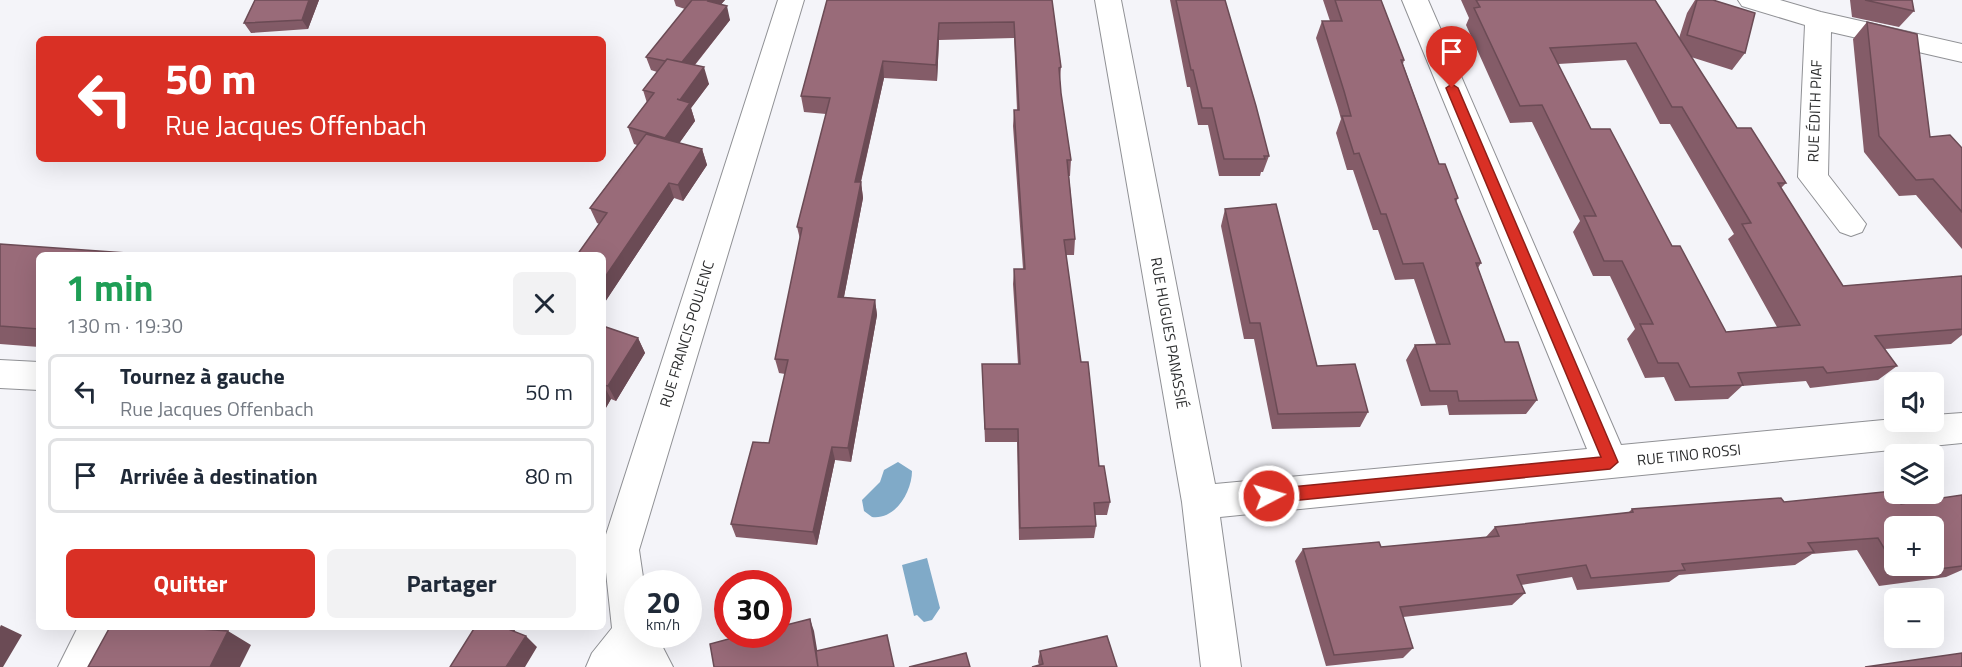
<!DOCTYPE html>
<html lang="fr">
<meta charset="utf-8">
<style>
body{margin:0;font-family:"Titillium Web",sans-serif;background:#f2f2f3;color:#1f2937;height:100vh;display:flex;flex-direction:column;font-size:22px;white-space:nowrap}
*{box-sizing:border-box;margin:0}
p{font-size:20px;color:#747a83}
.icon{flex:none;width:33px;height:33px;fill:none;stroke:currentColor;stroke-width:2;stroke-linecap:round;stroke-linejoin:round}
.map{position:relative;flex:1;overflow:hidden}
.drawer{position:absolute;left:36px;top:252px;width:570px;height:378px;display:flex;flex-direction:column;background:#fff;border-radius:9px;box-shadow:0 6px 24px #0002}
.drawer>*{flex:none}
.banner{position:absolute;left:36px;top:36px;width:570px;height:126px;border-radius:9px;box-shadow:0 6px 24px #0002;background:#d93025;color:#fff;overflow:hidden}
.controls{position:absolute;left:1884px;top:372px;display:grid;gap:12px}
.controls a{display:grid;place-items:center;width:60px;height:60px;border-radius:9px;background:#fff;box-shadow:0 6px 24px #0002;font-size:30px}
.speed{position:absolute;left:624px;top:570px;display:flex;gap:12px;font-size:30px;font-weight:700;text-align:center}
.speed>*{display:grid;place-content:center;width:78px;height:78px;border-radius:50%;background:#fff;box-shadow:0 6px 24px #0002;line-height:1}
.speed small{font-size:15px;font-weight:400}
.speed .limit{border:9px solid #d22;background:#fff;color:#111}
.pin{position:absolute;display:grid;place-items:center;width:51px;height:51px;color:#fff;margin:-62px -26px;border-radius:50% 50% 50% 0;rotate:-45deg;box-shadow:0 0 6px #0007}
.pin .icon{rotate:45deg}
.me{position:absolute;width:66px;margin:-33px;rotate:84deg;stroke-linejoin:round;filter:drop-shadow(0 0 4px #0008)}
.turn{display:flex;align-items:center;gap:21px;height:126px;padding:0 30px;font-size:27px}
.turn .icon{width:78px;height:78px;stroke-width:2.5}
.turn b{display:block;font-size:42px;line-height:51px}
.round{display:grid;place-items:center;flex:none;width:63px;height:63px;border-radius:9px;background:#f2f2f3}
.head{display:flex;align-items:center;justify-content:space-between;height:102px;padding:0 30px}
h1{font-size:36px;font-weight:700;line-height:45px;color:#1e9e55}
.action{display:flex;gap:12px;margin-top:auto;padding:12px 30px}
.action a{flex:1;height:69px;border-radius:9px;background:#d93025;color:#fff;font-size:24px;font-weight:700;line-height:69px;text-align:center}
.action a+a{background:#f2f2f3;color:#1f2937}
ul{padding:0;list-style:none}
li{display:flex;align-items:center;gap:18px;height:75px;margin:0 12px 9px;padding:0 18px;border:3px solid #e0e1e3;border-radius:9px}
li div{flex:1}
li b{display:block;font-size:22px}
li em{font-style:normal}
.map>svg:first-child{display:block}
</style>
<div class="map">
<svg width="1962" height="667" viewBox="0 0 1962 667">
<rect width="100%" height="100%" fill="#f4f4f9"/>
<path fill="#80aac8" d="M898,462L912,471C912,491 896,520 872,517L864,511L862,500L880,482L884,470Z
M927,558L940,608L932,620L924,622L917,615L914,616L902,565Z"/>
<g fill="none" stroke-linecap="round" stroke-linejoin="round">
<defs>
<path id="minor" d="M778,0H804L639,550L644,584H638V634H656L673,667H586L592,653L612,628L603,544Z
M1095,0H1121L1215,484L1587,449L1402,0H1428L1621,445L1894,419V422H1934V415L1962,413V443L1220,517L1241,667H1201L1182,502Z
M1738,0H1780L1821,12L1962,44V62L1831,32L1828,175L1866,224L1862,232L1851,236L1840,232L1798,177L1805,25L1742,6Z
M0,360L39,362V390L0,388Z
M78,627H120L100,667H58Z"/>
</defs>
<use href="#minor" stroke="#909195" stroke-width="2"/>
<use href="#minor" fill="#fff" fill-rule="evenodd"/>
</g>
<path fill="#845c68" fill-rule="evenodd" d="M255,0H319L308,29L251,33L244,23Z
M674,0H725L721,4L730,20L695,65L709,84L691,108L695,121L679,143L702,149L707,165L683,201L674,198L603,305V255L599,224L597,223L590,208L637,145L634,144L628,127L647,103L643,90L657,72L651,70L646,57L685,9L676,6Z
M827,0H1052L1061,67L1060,80L1061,93L1071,160L1070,176H1069L1075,239L1074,255H1066L1081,362L1099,466L1110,502L1107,515H1095L1096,526L1094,538L1019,540L1017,442H985L982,364H1018L1013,284L1014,269H1023L1013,126L1014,110H1017L1014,38L939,40L937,81L884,78L861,182L863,198L844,297L875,300L877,315L851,462L835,460L817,545L736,537L731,524L769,443L785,374L779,373L775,359L800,239L797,227L826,114L804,112L801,96Z
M1170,0H1225L1269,156L1263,172H1261L1260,176H1219L1208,125H1198L1190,87H1187Z
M1323,0H1381L1404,60L1403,64L1439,164L1458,198L1456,202L1481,263L1478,268L1505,342L1537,400L1526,414L1449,415L1447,405L1421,406L1406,360L1415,345L1436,344L1414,279L1395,280L1378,230H1373L1353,170H1347L1336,133L1341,119L1338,108L1316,38L1322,21H1330Z
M1461,0H1655L1679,38L1687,13L1695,0H1713L1745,53L1732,70L1691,57L1737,128L1786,183L1781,188L1843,286L1962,276V335L1951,344L1885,349L1897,366L1878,380L1810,388L1806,381L1742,386L1728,399L1675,401L1664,377L1645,378L1627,339L1635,329L1610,276H1593L1573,232L1580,221L1532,122L1510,123L1466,25L1469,18ZM1626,60L1660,124H1670L1734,234L1728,239L1777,327L1726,332L1672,246L1591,129L1558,64Z
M1850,0H1912L1914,11L1899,27L1852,17Z
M1867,22L1930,137L1962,148V249L1916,195L1899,196L1864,152L1853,39Z
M1225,209L1317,366L1368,412L1360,427L1272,429L1254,339H1244L1221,226Z
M0,244L39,255V347L0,344Z
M603,326L638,338L645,353L616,401L611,399L603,413Z
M1962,495V570L1946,577L1879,586L1857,550L1812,554L1795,565L1679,575L1669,582L1577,590L1572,577L1521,585L1525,593L1512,605L1403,617L1413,648L1403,658L1326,666L1295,561L1303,549L1381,547L1485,538L1495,527L1628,513L1632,509L1784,502L1901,504Z
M1040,651L1117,667L1039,665L1038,662Z"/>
<path fill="#6b4b55" d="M309,0H319L308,29L302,20Z
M709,0H725L712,15L708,1Z
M727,6L730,20L684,78L680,65Z
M939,23V40L937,81L936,65Z
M883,61L884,78L857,198L855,182Z
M704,67L709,84L691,108L695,121L671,155L665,138L680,100Z
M702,149L707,165L683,201L678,185Z
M861,182L863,198L841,312L838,297Z
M669,183L674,198L603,305V280Z
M875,300L877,315L851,462L848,448Z
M638,338L645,353L616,401L608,386Z
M603,384L611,399L603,413Z
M832,447L835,460L817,545L813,532Z
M810,619L814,631L820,667H818Z
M1,625L22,635L3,667H0V627Z
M501,627H517L511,637Z
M228,631L251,645L240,667H210Z
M526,636L537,647L525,667H506Z"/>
<path fill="#996b79" stroke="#6b4b55" stroke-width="1.5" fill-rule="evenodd" d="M255,0H309L302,20L244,23Z
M692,0H709L708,1L727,6L682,62L667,59L665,61L646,57Z
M827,0H1052L1061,67L1059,68L1061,93L1071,160H1067L1075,239L1064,240L1081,362H1088L1099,466H1104L1110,502L1094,503L1096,526L1020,528L1018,429H985L982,364H1020L1014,269H1025L1014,110H1019L1014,22L939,23L936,65L883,61L855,182H861L838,297L875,300L848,448L832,447L813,532L731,524L753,442L769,443L788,360L775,359L802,228L797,227L830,98L801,96Z
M1176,0H1225L1256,106L1269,156H1264L1265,159H1224L1212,108H1202L1193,70H1191Z
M1335,0H1381L1404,60H1401L1439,164H1445L1458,198L1455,199L1481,263H1476L1505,342H1518L1537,400L1459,401L1457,391H1430L1415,345L1450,344L1423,263L1403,264L1386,214H1381L1359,153L1354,154L1342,116H1351L1344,91L1322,21H1342Z
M1476,0H1655L1737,128H1751L1786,183H1778L1843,286L1962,276V329L1875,336L1897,366L1827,373L1823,367L1738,373L1743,385L1690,387L1678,363H1658L1640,324H1653L1622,261H1604L1584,216H1596L1542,105L1520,106L1474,8L1480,7ZM1636,43L1672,107H1682L1751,223L1742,224L1800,325L1726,332L1680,246H1672L1610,129H1591L1550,48Z
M1697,0H1713L1755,13L1745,53L1687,35Z
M1865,0H1912L1914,11Z
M1867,22L1917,34L1930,137L1950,135L1962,148V212L1933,179L1916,180L1879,136Z
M667,59L704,67L680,100L677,99L690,103L665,138L628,127L654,93L643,90Z
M646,134L702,149L678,185L669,183L603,280V255H577L607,213L590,208Z
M1276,204L1317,366L1355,364L1368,412L1278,414L1260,323H1250L1225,209Z
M0,244L155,255H39V329L0,326Z
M603,326L638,338L608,386L603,385Z
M1893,491L1901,504L1962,495V566L1900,574L1895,566H1934V526H1894V565L1878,538L1808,543L1814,552L1682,564L1685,570L1591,578L1586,565L1517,575L1525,593L1400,607L1413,648L1334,655L1303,549L1379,542L1381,547L1499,536L1495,527L1633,512L1632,509L1781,498L1784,502Z
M810,619L818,667H714L710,644L747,634H778V627Z
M110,627H172L228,631L210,667H88Z
M475,627H503L526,636L506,667H450Z
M887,635L894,667H818L816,651Z
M1107,636L1117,667H1032L1043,664L1040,651Z
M966,653L970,667H909Z
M1962,653V667H1865Z"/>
<path fill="#d93025" stroke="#8d1f18" stroke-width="1.5" d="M1452,84L1458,88L1618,462L1610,469L1269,503L1264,501L1261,496L1264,491L1269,489L1601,457L1446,88Z"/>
<g text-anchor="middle" stroke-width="6" stroke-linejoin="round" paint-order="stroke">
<g font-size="15" fill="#2c2d2e" stroke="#fff">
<text transform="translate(1815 111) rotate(-88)" y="5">RUE ÉDITH PIAF</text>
<text transform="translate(1169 333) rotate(80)" y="5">RUE HUGUES PANASSIÉ</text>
<text transform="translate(687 334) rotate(-73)" y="5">RUE FRANCIS POULENC</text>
<text transform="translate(1689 455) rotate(-6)" y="5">RUE TINO ROSSI</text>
</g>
</g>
</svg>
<div class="controls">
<a><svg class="icon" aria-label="sound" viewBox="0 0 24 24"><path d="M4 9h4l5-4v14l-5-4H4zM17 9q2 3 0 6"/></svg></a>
<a><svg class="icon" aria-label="layers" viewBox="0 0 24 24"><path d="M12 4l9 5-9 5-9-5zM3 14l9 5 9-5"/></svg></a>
<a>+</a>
<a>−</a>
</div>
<div class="speed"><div>20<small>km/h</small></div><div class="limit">30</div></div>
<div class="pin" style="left:1452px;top:88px;background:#d93025"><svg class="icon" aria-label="arrive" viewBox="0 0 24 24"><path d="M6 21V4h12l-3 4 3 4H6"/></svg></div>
<svg class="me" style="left:1269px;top:496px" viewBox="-20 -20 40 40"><circle r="17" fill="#d93025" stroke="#fff" stroke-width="3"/><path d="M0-11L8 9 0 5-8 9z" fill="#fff"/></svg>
<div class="banner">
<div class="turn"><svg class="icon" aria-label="left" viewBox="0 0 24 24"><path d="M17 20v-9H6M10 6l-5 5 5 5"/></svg><div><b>50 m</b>Rue Jacques Offenbach</div></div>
</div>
<section class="drawer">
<div class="head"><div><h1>1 min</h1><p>130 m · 19:30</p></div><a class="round"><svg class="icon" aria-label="close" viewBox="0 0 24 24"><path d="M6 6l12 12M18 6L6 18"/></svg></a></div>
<ul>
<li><svg class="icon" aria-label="left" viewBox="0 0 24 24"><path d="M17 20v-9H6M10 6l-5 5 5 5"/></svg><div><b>Tournez à gauche</b><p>Rue Jacques Offenbach</p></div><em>50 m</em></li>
<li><svg class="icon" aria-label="arrive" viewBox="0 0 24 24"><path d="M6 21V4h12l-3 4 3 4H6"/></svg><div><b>Arrivée à destination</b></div><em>80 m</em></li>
</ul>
<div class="action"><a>Quitter</a><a>Partager</a></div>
</section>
</div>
